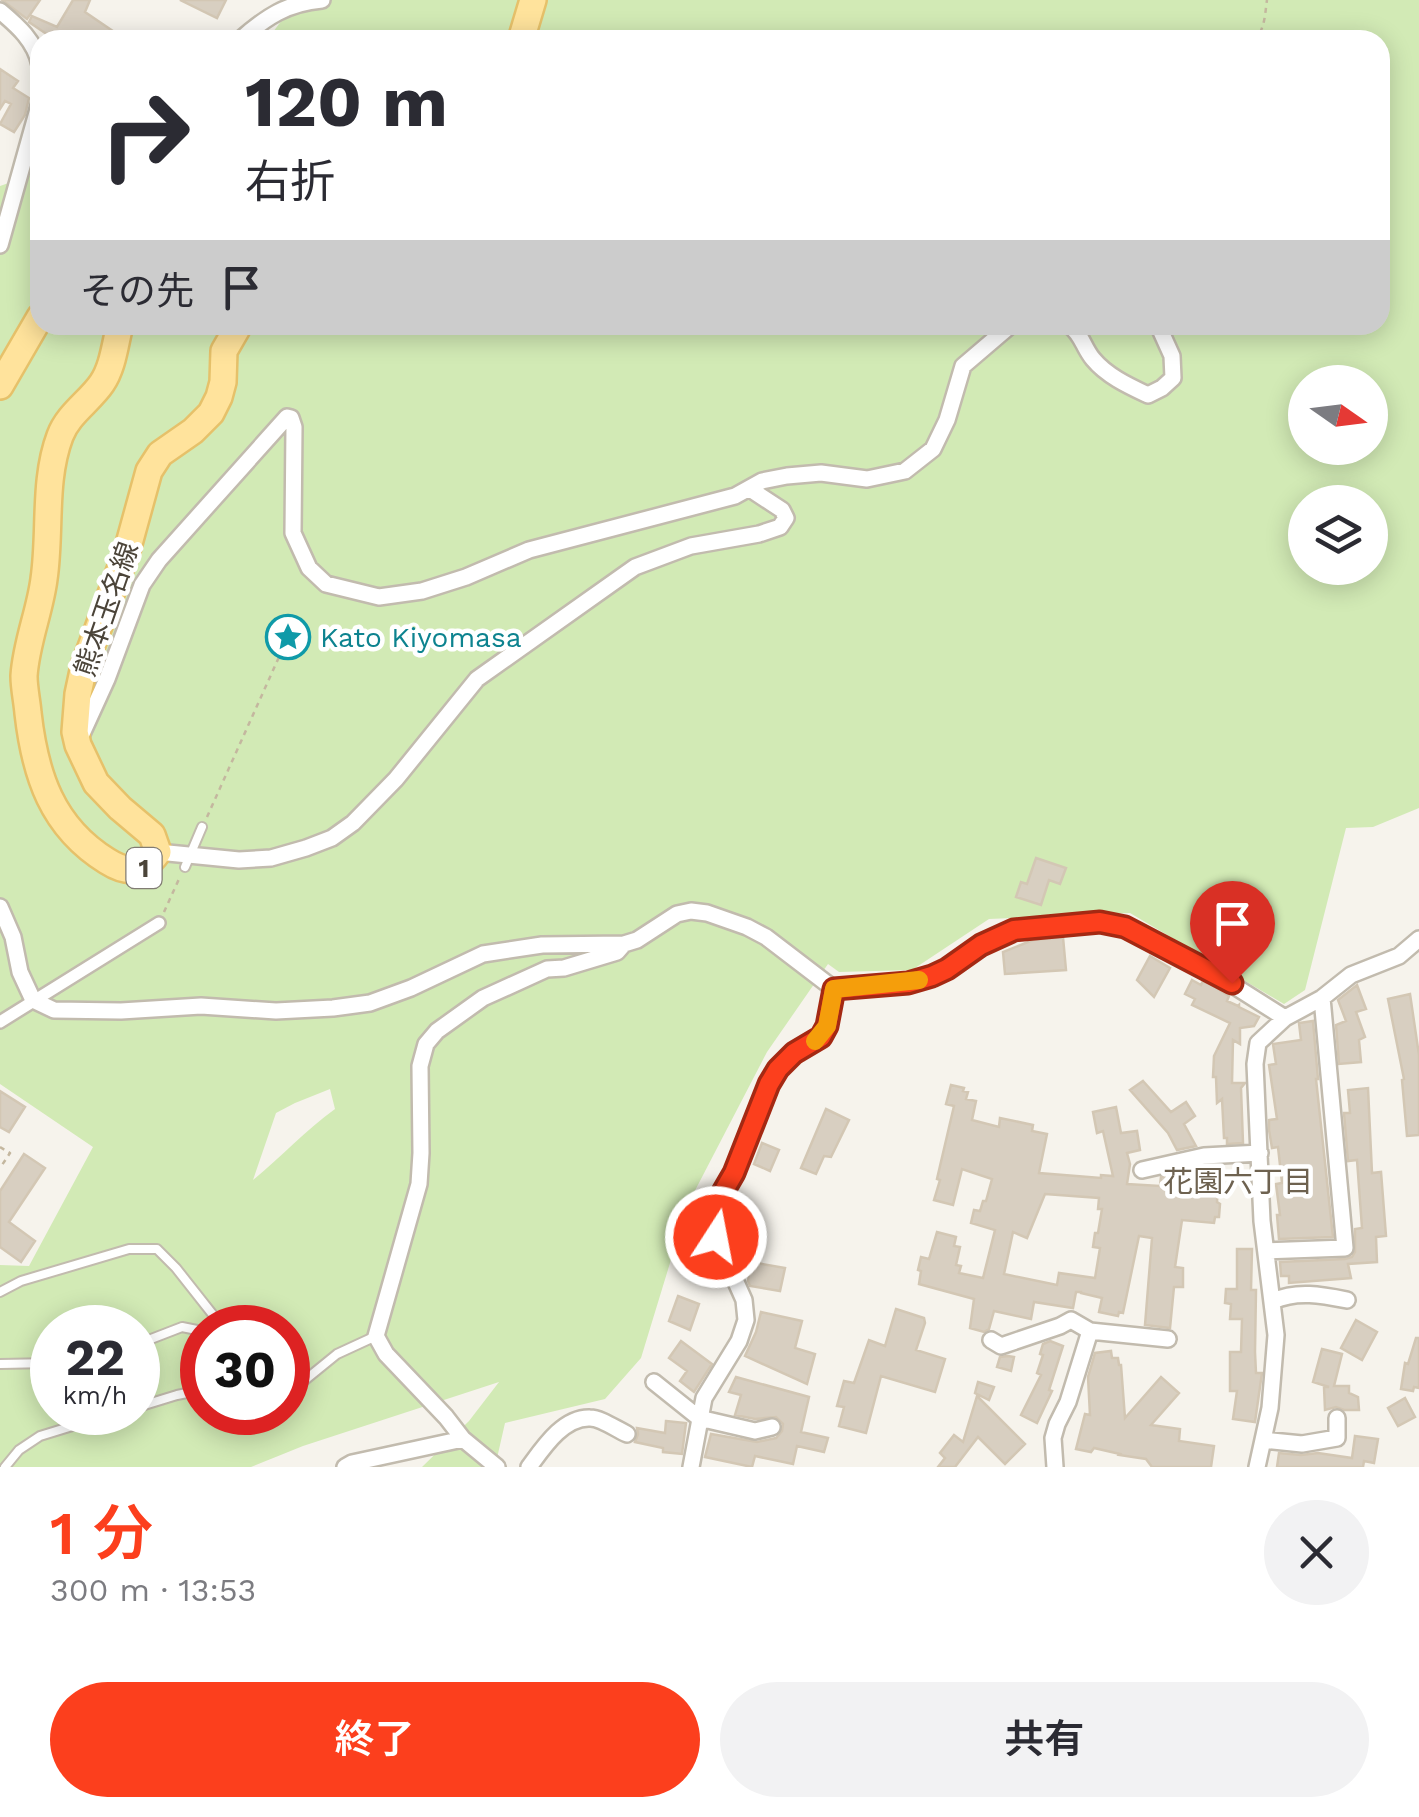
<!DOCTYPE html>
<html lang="ja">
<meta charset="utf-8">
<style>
body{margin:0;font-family:"Work Sans","Noto Sans JP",sans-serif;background:#f2f2f3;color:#2b2b33;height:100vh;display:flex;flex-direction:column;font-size:38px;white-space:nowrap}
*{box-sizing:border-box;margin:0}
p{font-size:32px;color:#7c7c81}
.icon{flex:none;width:55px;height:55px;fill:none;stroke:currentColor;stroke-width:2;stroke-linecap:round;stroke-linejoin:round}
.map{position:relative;height:1467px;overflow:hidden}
.details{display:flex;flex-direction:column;background:#fff;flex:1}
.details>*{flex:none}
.top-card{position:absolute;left:30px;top:30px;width:1360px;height:305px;border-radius:30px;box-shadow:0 5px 25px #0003;background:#fff;color:#2b2b33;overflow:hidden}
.needle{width:65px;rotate:104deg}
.controls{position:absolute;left:1288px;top:365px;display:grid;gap:20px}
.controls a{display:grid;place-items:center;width:100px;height:100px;border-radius:50%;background:#fff;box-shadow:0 5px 25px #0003;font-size:50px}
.speed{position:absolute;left:30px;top:1305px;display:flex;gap:20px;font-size:50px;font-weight:700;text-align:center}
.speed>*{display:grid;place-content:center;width:130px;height:130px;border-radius:50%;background:#fff;box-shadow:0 5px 25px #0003;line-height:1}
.speed small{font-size:25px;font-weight:400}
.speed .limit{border:15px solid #d22;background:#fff;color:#111}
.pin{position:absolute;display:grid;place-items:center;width:85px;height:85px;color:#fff;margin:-102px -42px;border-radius:50% 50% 50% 0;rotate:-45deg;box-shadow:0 0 10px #0007}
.pin .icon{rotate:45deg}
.me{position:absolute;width:110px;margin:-55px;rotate:11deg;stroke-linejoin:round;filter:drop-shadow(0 0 8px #0008)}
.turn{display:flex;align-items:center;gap:35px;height:210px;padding:0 50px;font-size:45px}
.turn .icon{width:130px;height:130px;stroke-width:2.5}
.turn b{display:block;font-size:70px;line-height:85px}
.then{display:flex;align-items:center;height:95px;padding:0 50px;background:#0003;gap:20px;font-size:38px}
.round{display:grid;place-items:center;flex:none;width:105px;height:105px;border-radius:52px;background:#f2f2f3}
.head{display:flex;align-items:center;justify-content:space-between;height:170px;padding:0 50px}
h1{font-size:60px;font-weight:600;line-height:75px;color:#fc3f1d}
.action{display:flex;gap:20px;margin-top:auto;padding:20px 50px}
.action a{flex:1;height:115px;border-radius:60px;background:#fc3f1d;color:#fff;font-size:40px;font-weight:600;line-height:115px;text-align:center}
.action a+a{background:#f2f2f3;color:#2b2b33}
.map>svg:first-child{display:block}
</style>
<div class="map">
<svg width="1419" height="1467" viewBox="0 0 1419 1467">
<rect width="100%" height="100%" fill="#f6f3ec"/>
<path fill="#d2eab5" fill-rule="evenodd" d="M297,0H1419V808L1373,827L1346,828L1305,990L1284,1004L1130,913L989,919L912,970L839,972L828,964L767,1052L688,1204L641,1358L605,1399L505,1423L495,1467H422L469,1421L499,1382L303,1446L251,1467H0V1265L29,1266L93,1147L0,1084V186L40,172V325H1380V40H267ZM1305,382H1370V448H1305ZM1305,502H1370V568H1305ZM330,1089L335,1109C306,1130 281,1157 253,1180L276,1113L295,1103ZM52,1328H138V1412H52ZM202,1328H288V1412H202Z"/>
<path fill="#d8cfc1" stroke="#d3c7b4" stroke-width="2.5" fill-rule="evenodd" d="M2,0H40L27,19Z
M73,0H90L85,12L126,40H49L51,37L29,22L32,16L57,27Z
M180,0H226L217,18Z
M0,69L18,81L13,88L29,98L25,115L14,132L0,124L11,104L5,101L0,109Z
M1036,858L1066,868L1060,884L1049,880L1041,905L1016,897L1021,882L1027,884Z
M1063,937L1066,970L1005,974L1003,952L1033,940Z
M1150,956L1170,968L1154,997L1137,980Z
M1192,980L1201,985L1203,981L1212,985L1229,996L1227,1001L1238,1006L1239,1005V1007L1259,1017L1254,1026L1240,1028V1044L1233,1040L1232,1083H1245L1241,1088L1243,1143L1227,1144V1138H1224L1222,1099L1217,1103L1216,1077H1213L1214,1056L1230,1023L1192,1005L1195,999L1185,994Z
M1357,985L1366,1009L1356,1012L1365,1037L1359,1040L1361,1062L1339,1064L1336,1025L1346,1021L1338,1000Z
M1410,994L1419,1055V1135L1407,1136L1402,1080L1404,1079L1388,999Z
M1313,1021L1318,1079H1316L1333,1237L1279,1239L1277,1215H1280L1276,1184L1282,1183L1278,1147L1272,1148L1269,1130V1120L1277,1119L1269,1065L1276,1064L1273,1044L1301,1040L1299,1023Z
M1143,1081L1171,1112L1186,1102L1195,1116L1184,1124L1196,1146L1177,1150L1168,1133L1130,1090Z
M951,1085L964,1088L963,1091L968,1092L966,1099L976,1101L972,1120L999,1127L1000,1118L1033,1125L1032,1131L1047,1134L1039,1173L1101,1178V1175L1113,1176L1103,1131L1097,1133L1093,1112L1116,1107L1121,1133L1137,1131L1140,1150L1127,1153L1130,1164L1127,1184L1160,1186L1161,1177L1173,1174L1183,1175L1182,1180L1214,1181V1186H1218L1217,1202L1220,1204L1219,1217H1215L1214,1223L1182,1220L1175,1267L1183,1268V1287H1174L1170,1328L1145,1325L1152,1238L1139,1236L1123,1313L1119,1312L1118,1316L1099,1312L1102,1298L1081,1293V1292H1076L1073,1308L1034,1302L1031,1319L994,1311L989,1329L984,1332L970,1328L974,1299L919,1284L921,1271L918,1270L921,1257L929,1259L937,1232L956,1237L954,1246L960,1247L956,1265L961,1266L959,1273L983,1278L995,1230L971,1223L974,1210L980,1211L983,1201H986L992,1179L962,1169L953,1205L934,1200L940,1180L937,1179L954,1106L946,1104ZM1045,1194L1099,1198L1098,1209H1102L1098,1233H1095L1093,1247L1100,1248L1095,1278L1059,1273L1057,1285L1004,1274L1013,1232L1027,1238Z
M1368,1088L1372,1173L1381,1172L1386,1236L1376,1237L1377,1262L1348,1264L1351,1278L1289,1283V1276H1281L1280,1262L1345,1259L1352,1257L1355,1252V1229L1362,1228L1357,1160L1348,1161L1344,1113H1350L1348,1090Z
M0,1091L25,1107L9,1132L0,1127Z
M826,1109L849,1120L831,1157L824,1156L816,1174L801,1168Z
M762,1143L779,1150L770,1171L754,1164Z
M24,1154L45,1168L9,1222L35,1241L21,1262L0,1247V1191Z
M1237,1249H1252L1251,1290H1256L1255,1352L1256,1373H1262L1255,1422L1233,1419L1237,1391H1230V1352H1241L1242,1319H1230L1231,1304L1225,1303L1226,1289H1237Z
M711,1254L720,1279L693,1275L690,1259Z
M751,1262L785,1268L780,1291L750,1286L748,1281Z
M678,1296L699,1304L690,1330L669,1321Z
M896,1309L924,1318L925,1323L916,1350L945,1359L935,1392L881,1376L866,1433L839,1426L844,1407L837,1406L844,1381L854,1383L869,1340L885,1346Z
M761,1312L802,1321L795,1348L815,1354L807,1384L745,1356L756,1332Z
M1356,1320L1377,1332L1362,1360L1341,1348Z
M1416,1338H1419V1388L1414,1387L1413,1391L1401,1389L1405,1363L1408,1364Z
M681,1341L712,1364L694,1392L680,1381L687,1371L669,1358Z
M1050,1341L1063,1346L1049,1390L1052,1391L1037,1423L1021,1415L1041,1375L1037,1373L1043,1355L1040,1354L1043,1344Z
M1322,1349L1342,1354L1334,1386H1349V1393L1358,1397L1359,1410H1344L1336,1407L1325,1410L1324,1387H1329L1313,1382Z
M1111,1351L1112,1358H1118L1119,1365H1121L1125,1418L1161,1377L1179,1393L1151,1425L1180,1429L1179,1441L1214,1446L1211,1467H1152L1146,1459L1119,1455L1120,1454L1094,1448L1091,1452L1076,1449L1085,1414L1090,1415L1088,1377L1095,1353Z
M1008,1356L1014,1357L1011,1371L997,1367L1000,1357Z
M736,1377L809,1397L801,1432L828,1438L824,1452L797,1446L793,1464L755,1456L752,1467L705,1457L711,1434L757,1442L776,1438L782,1431L783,1424L776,1417L755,1419L735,1415L741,1395L729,1392Z
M978,1382L994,1387L989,1400L975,1393Z
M977,1396L1025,1444L1005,1464L978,1437L955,1467H938L945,1458L940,1453L954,1435L963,1442Z
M1405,1398L1415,1417L1398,1426L1388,1408Z
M666,1421L686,1423L682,1454L663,1452V1448L635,1442L638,1434L637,1428L665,1433Z
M1355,1436L1378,1439L1374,1463L1364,1461L1363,1467H1277L1279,1453L1301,1455L1318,1453L1352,1458Z"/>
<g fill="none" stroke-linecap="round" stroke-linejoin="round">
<defs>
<path id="service" d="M185,867L202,827
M0,1292L21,1281L129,1249H157L176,1268L221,1325L220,1328
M138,1344L182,1327L202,1331
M0,1364L52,1363
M288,1385L305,1380L337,1354L376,1336
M138,1407L177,1395L202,1390
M5,1467L19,1450L40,1436L118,1412"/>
<path id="pedestrian" d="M0,1022L159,923"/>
<path id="minor" d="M0,11C18,26 35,41 40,65
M240,40C266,17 287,3 322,0
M0,245L40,102
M1069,325C1082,334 1083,347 1093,359C1107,376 1129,386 1148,395L1162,388L1173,378L1172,356L1158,325
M81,736L107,679L142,585L159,560L287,417L291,418L294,427L293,533L309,568L326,584L379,597L422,591L466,577L529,550L735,496L762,481L787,476L821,473L867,479L905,471L933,449L947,420L963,366L1011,325
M158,852L239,860L271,858L306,848L332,838L353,823L396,779L477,679L635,567L691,546L759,534L780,527L786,518L782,510L750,489
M0,907L13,937L20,972L33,1000L54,1010L121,1011L201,1006L276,1011L333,1008L370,1003L411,988L483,954L542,945L624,944L637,940L677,914L691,911L707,913L747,927L766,937L834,989L908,983L932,977L947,969L981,945L1014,930L1100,922L1125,927L1198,963L1285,1018
M1142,1170L1204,1156L1260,1153
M1267,1257L1266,1251L1345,1248L1322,998
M1273,1301C1297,1290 1322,1295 1347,1300
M991,1340L1001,1346L1060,1326L1071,1320L1090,1331
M654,1382L699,1418L755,1431L772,1427
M1263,1440L1302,1444L1337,1438V1418
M345,1467L352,1463L463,1439
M497,1467L463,1439L446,1417L386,1354L376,1336L419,1184L421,1153L420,1066L426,1044L437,1031L483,998L547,969L564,968L617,952L624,944
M529,1467C543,1448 563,1417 590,1418C601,1418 616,1429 627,1434
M691,1467L704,1398L739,1341L746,1320L744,1300L716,1237L715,1219L723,1192L734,1173L769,1084L779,1069L794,1053L821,1037L827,1026L834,989
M1055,1467L1053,1438L1057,1424L1068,1402L1090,1331L1168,1339
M1257,1467L1270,1408L1276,1335L1262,1221L1255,1064L1258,1043L1285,1018L1322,998L1351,975L1399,956L1419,939"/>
<path id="primary" d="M521,40L533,0
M120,325C115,344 113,367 102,383C90,401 68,414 60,436C43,481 51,532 44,579C40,611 26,643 24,676C24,688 27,701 28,713C35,775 52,827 107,861C129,875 144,872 158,852L152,835L120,808L96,783L78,745L75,732L78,694L84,666L127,551L149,471L160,454L193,431L211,413L219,397L223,382L224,351L239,325
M0,386L40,317"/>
</defs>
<use href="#service" stroke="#c2bbae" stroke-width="12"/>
<use href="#pedestrian" stroke="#c2bbae" stroke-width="16"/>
<use href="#minor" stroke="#c2bbae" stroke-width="20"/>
<use href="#primary" stroke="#e6c16a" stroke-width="30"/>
<path stroke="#c4b79f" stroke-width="2.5" stroke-dasharray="5 5" stroke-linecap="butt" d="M1254,40C1265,31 1265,13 1267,0
M273,641L284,643
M207,817L288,637
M164,912L179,879
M0,1147L10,1153L0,1168"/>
<use href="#service" stroke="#fff" stroke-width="8"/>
<use href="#pedestrian" stroke="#fff" stroke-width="11"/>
<use href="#minor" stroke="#fff" stroke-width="15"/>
<use href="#primary" stroke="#ffe39c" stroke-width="25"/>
</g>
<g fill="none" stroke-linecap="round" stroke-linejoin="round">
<defs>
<path id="route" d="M716,1237L715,1220L723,1192L734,1173L769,1084L778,1069L794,1053L821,1037L827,1026L834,989L908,983L932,976L947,969L981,945L1014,930L1100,922L1125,927L1232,983"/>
</defs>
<use href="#route" stroke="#a42913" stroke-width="25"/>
<use href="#route" stroke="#fc3f1d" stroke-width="18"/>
<path stroke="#f59e0b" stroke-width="18" d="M815,1041L827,1026L834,989L919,980"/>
</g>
<defs>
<symbol id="sight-ring" viewBox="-11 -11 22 22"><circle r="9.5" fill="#fff" stroke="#0f9aa8" stroke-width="1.5"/><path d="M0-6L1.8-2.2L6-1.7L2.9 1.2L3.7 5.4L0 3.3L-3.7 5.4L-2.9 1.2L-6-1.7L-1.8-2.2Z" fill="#0f9aa8"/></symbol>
</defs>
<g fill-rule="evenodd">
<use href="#sight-ring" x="263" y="612" width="50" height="50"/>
</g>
<g text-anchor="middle" stroke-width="9" stroke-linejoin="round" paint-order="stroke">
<rect fill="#fff" stroke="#817c74" stroke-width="2.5" x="126.5" y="848" width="35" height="40" rx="8"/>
<g font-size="25" font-weight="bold" fill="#4b4439">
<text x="144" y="877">1</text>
</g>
<g font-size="28" fill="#4b4439" stroke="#fff">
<text transform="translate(106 609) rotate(-71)" y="10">熊本玉名線</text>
</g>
<g font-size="28" fill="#0d838f" stroke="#fff" text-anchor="start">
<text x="320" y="647">Kato Kiyomasa</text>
</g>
<g font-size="30" fill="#6e6250" stroke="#fff">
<text x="1238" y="1192">花園六丁目</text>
</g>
</g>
</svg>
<div class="controls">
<a><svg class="needle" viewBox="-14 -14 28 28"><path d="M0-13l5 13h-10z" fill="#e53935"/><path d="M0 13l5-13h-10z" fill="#7c7c81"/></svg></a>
<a><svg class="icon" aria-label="layers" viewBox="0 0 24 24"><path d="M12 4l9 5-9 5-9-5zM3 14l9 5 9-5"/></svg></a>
</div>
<div class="speed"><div>22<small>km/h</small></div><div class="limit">30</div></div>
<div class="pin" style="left:1232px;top:983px;background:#d93025"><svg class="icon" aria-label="arrive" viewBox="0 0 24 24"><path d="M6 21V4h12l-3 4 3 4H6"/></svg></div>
<svg class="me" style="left:716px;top:1237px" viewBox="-20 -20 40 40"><circle r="17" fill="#fc3f1d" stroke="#fff" stroke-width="3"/><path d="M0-11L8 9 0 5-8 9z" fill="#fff"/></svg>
<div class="top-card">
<div class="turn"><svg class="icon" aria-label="right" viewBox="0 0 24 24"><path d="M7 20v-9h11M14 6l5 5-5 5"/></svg><div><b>120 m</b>右折</div></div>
<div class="then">その先<svg class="icon" aria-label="arrive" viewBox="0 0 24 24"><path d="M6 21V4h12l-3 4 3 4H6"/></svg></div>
</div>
</div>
<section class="details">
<div class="head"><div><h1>1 分</h1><p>300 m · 13:53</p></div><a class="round"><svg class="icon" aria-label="close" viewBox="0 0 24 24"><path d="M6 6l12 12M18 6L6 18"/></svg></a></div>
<div class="action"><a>終了</a><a>共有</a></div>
</section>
